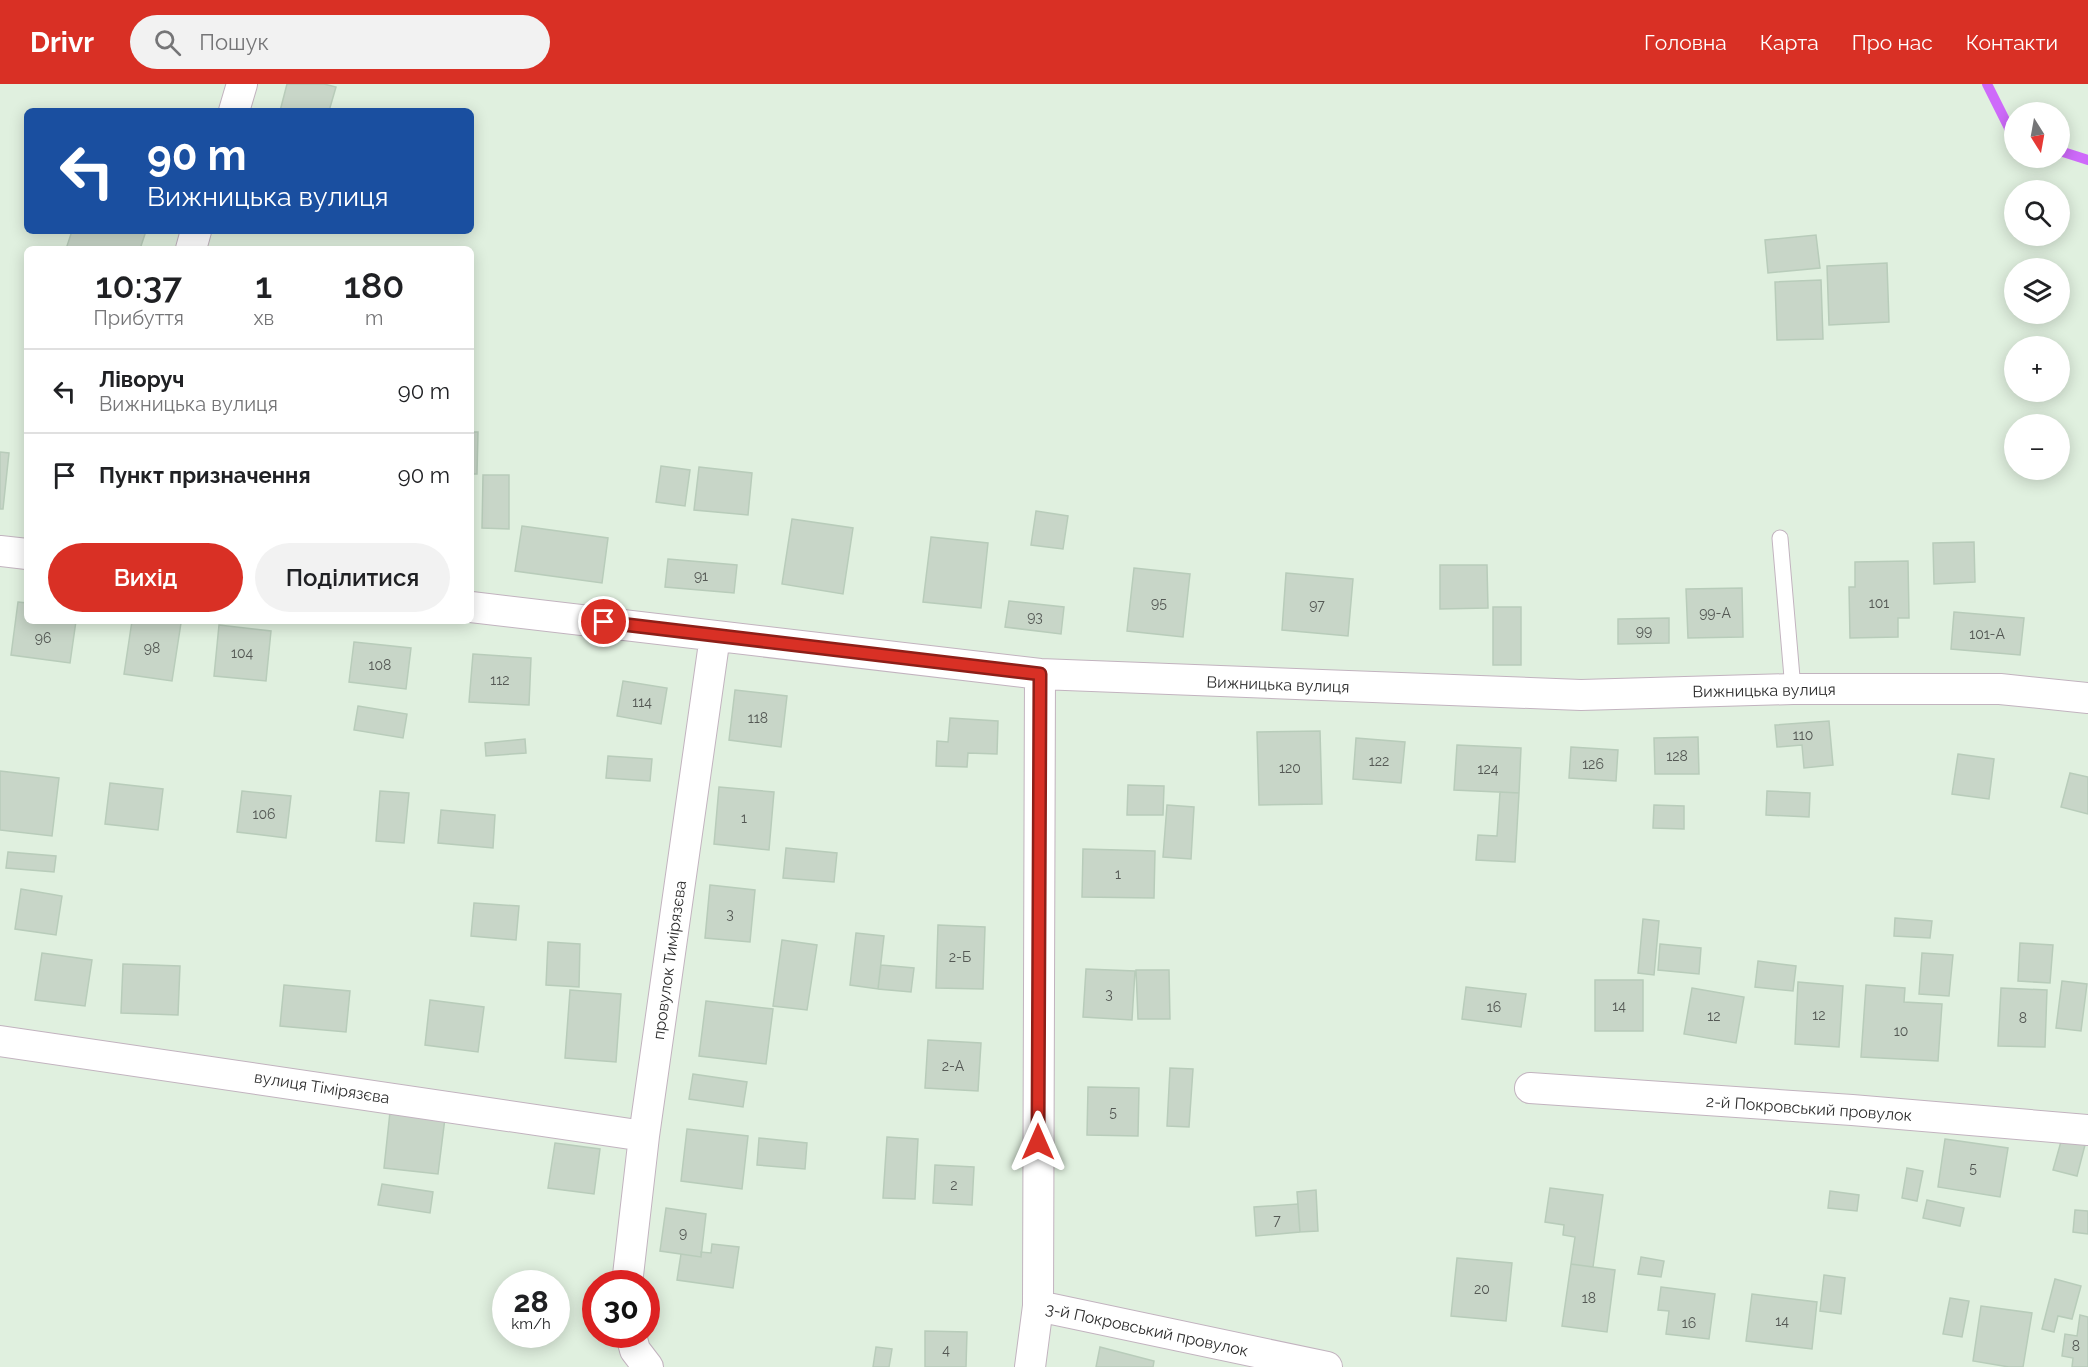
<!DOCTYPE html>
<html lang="uk">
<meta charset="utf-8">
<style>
body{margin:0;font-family:Raleway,sans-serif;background:#f2f2f2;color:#202124;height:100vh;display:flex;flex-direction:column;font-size:22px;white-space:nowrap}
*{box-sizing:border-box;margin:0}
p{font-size:20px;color:#757577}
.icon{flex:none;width:33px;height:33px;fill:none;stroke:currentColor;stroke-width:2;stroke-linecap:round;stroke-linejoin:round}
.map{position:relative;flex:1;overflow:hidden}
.sheet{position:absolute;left:24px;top:162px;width:450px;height:378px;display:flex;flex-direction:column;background:#fff;border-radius:9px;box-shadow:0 3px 15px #0003}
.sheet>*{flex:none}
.banner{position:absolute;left:24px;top:24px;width:450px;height:126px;border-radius:9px;box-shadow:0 3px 15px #0003;background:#1a4fa0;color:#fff;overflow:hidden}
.needle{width:39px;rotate:169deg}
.controls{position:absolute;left:2004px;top:18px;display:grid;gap:12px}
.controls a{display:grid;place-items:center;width:66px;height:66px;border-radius:50%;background:#fff;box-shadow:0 3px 15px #0003;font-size:30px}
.speed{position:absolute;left:492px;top:1186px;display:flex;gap:12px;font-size:30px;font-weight:700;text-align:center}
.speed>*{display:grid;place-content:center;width:78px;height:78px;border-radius:50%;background:#fff;box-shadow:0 3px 15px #0003;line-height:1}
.speed small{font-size:15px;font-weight:400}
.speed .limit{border:9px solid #d22;background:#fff;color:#111}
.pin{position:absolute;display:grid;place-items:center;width:51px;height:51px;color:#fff;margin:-26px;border:3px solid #fff;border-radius:50%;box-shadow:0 2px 6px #0007}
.me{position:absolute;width:66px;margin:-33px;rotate:0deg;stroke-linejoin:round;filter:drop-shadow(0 0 4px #0008)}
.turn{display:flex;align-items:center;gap:21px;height:126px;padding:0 24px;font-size:27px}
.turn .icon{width:78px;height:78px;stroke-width:2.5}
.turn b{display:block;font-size:42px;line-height:51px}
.eta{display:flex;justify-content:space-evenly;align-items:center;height:102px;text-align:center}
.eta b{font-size:36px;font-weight:600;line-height:42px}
.primary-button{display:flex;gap:12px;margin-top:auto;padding:12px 24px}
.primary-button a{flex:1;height:69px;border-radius:36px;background:#d93025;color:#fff;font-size:24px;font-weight:600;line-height:69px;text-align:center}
.primary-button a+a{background:#f2f2f2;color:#202124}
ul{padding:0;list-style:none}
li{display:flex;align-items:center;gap:18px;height:84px;padding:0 24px;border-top:2px solid #e0e0e0}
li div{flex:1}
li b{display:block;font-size:22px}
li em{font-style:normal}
header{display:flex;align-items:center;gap:36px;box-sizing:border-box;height:84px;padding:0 30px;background:#d93025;color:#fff}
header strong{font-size:28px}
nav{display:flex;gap:33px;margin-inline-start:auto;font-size:21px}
.search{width:420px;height:54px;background:#f2f2f2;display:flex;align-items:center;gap:15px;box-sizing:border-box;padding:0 21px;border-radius:33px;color:#757577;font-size:22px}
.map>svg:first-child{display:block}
</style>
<header>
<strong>Drivr</strong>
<div class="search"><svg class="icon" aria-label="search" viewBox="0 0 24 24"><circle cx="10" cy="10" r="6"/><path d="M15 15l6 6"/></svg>Пошук</div>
<nav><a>Головна</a><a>Карта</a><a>Про нас</a><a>Контакти</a></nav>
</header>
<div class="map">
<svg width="2088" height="1283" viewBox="0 0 2088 1283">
<rect width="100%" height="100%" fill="#e0f0df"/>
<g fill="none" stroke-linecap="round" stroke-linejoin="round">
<path stroke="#ce6afa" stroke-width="10" d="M1987,0L2014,54
M2060,67L2088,76"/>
</g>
<path fill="#c8d6c8" stroke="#b8ccba" stroke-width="1.5" d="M287,0H324L336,3L329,27H280Z
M72,147H146L140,165H66Z
M1816,151L1820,184L1768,189L1765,156Z
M1887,179L1889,238L1829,241L1827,182Z
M1821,196L1823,255L1777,256L1775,198Z
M471,348H478L477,390H471Z
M0,368L9,369L3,425H0Z
M661,382L690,386L685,422L656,418Z
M699,383L752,389L748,431L694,426Z
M483,391H509V445L482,444Z
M1036,427L1068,432L1063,465L1031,461Z
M792,435L853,444L843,510L782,500Z
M522,442L608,454L602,499L515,487Z
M931,453L988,459L981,524L923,518Z
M1974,458L1975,498L1934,500L1933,459Z
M668,475L737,481L734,509L665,503Z
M1908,477L1909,534H1898V553L1850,554L1849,503H1855V478Z
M1440,481H1487L1488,524L1440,525Z
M1134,484L1190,490L1183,553L1127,547Z
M1286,489L1353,495L1348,552L1282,546Z
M1742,504L1743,553L1688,554L1686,505Z
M1009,517L1064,523L1061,550L1005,543Z
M18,518L27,519V537H76L70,579L11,571Z
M1493,523H1521V581H1493Z
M1954,528L2024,534L2020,571L1951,565Z
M1669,534V559L1618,560V535Z
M132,537L181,539L172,597L124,590Z
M219,541L271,547L266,597L214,592Z
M354,558L411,564L406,605L349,598Z
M473,570L531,574L529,621L469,618Z
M623,597L667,604L661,640L617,632Z
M735,606L787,612L781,663L729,656Z
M358,622L407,630L403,654L354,646Z
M950,634L998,637L997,670L968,669L967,683L936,682L937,657L948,658Z
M1829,637L1833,681L1804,684L1802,661L1777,663L1775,641Z
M1320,647L1322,720L1259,721L1257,648Z
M1698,653L1699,690H1655L1654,654Z
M1356,654L1405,658L1401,699L1353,695Z
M525,655L526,669L486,672L485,659Z
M1457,661L1521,664L1519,709L1454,706Z
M1571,663L1618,666L1616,697L1569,694Z
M1958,670L1994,675L1989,715L1952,710Z
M608,672L652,675L650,697L606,694Z
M0,687L59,694L52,752L0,746Z
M2070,689L2088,693V730L2061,723Z
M110,699L163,705L158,746L105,740Z
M1128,701L1164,702L1163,731H1127Z
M719,703L774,708L769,766L714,760Z
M242,707L291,712L286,754L237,748Z
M380,707L409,709L404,759L376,757Z
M1767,707L1810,709L1809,733L1766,731Z
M1500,708L1519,709L1515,778L1476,776L1478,751L1497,752Z
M1167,721L1194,723L1191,775L1163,773Z
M1654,721L1684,722V745L1653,744Z
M441,726L495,731L493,764L438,759Z
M786,764L837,769L834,798L783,794Z
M1083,765L1155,767L1154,814L1082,813Z
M8,768L56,772L54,788L6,784Z
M710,801L755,806L750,858L705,854Z
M21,805L62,812L56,851L15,845Z
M474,819L519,822L516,856L471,852Z
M1895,834L1932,837L1930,854L1894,852Z
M1643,835L1659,837L1654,891L1638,889Z
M938,841L985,843L983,905L936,904Z
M856,849L884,852L878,905L850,901Z
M782,856L817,861L807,926L773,922Z
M548,858L580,860L579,903L546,901Z
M2020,859L2053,861L2050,899L2018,897Z
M1660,860L1701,864L1699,890L1658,886Z
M42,869L92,876L85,922L35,916Z
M1922,869L1953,871L1949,912L1919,910Z
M1758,877L1796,882L1793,907L1755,903Z
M123,880L180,882L178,931L121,929Z
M881,881L914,884L911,908L878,905Z
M1086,885L1135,887L1132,936L1083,933Z
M1136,886H1169L1170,935H1138Z
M1595,896H1643V947H1595Z
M2062,897L2087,900L2081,947L2056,944Z
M1798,898L1843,902L1839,963L1795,960Z
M284,901L350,907L346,948L280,942Z
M1866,901L1905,904L1904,918L1942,920L1938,977L1861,973Z
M1466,903L1526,910L1521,943L1462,935Z
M1692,904L1744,913L1736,959L1684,950Z
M2001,904L2047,906L2045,963L1998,962Z
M570,906L621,910L616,978L565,974Z
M430,916L484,923L478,968L425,961Z
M706,917L773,925L766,980L699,972Z
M928,956L981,959L978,1007L925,1004Z
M1170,984L1193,985L1189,1043L1167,1042Z
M693,990L747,998L743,1023L689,1015Z
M1088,1003L1139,1004L1138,1052L1087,1051Z
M390,1028L445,1034L438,1090L384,1084Z
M687,1045L748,1052L742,1105L681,1097Z
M887,1053L918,1055L915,1115L883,1114Z
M759,1054L807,1059L805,1085L757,1081Z
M2062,1054L2085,1061L2077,1092L2053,1086Z
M1945,1055L2008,1064L2000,1113L1938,1103Z
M555,1059L600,1065L594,1110L548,1104Z
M935,1081L974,1083L972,1121L933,1119Z
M1907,1084L1923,1087L1917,1117L1902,1114Z
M382,1100L433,1108L430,1129L378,1121Z
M1550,1104L1603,1111L1593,1183L1571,1180L1575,1153L1563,1151L1564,1141L1545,1138Z
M1316,1106L1318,1147L1300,1148L1297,1108Z
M1830,1107L1859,1111L1857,1127L1828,1124Z
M1927,1116L1964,1124L1960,1142L1923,1134Z
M1298,1120L1300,1148L1256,1152L1254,1123Z
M666,1124L706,1130L701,1173L660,1167Z
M2075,1126L2088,1127V1150L2073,1148Z
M712,1160L739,1163L733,1204L677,1196L681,1170L701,1173V1168L711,1169Z
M1641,1173L1664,1177L1661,1193L1638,1190Z
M1457,1174L1512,1179L1506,1237L1451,1232Z
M1571,1180L1615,1186L1607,1248L1562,1242Z
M1824,1191L1845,1194L1841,1230L1820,1227Z
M2055,1195L2081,1202L2072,1235L2058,1232L2054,1248L2042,1245Z
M1661,1203L1715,1210L1709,1255L1666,1250L1669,1227L1658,1226Z
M1752,1210L1817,1218L1812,1265L1746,1257Z
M1950,1214L1969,1217L1962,1253L1943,1250Z
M1981,1222L2032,1229L2023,1283H2009L1973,1277Z
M2080,1231L2088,1233V1283H2072L2073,1274L2062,1272L2065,1250L2077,1252Z
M925,1247L967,1248L966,1283H925Z
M876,1263L892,1265L889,1283H873Z
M1100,1263L1154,1277L1153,1283H1096Z"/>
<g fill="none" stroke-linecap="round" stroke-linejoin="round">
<defs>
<path id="service" d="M1780,454L1793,605"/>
<path id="minor" d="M234,27L242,0
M191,165L196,147
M0,467L27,470
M471,523L1040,590L1581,611L1793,605H2000L2088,614
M0,957L644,1052
M1530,1004L1852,1026L2088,1046
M627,1200L644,1052L715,552
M1038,1222L1327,1283
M631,1251L635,1266L648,1283
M1030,1283L1038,1222L1040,590"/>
</defs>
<use href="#service" stroke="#c2b3bf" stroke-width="17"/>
<use href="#minor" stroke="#c2b3bf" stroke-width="32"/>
<use href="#service" stroke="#fff" stroke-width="15"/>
<use href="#minor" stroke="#fff" stroke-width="30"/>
</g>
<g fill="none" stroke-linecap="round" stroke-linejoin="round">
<defs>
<path id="route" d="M604,538L1040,590L1038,1058"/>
</defs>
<use href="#route" stroke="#8d1f18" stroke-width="15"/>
<use href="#route" stroke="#d93025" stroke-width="10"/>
</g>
<g text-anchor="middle" stroke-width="4.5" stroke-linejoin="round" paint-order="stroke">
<g font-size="14" fill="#545854">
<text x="701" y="497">91</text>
<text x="1159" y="524">95</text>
<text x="1879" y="524">101</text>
<text x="1317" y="526">97</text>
<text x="1715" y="534">99-А</text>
<text x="1035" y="538">93</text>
<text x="1644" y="552">99</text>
<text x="1987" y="555">101-А</text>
<text x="43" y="559">96</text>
<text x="152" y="569">98</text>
<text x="242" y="574">104</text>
<text x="380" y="586">108</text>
<text x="500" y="601">112</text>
<text x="642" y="623">114</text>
<text x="758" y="639">118</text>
<text x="1803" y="656">110</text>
<text x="1677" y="677">128</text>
<text x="1379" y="682">122</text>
<text x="1593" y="685">126</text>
<text x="1290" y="689">120</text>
<text x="1488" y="690">124</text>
<text x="264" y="735">106</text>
<text x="744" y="739">1</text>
<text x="1118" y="795">1</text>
<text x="730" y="835">3</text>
<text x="960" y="878">2-Б</text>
<text x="1109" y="915">3</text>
<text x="1619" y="927">14</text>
<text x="1494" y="928">16</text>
<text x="1819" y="936">12</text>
<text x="1714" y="937">12</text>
<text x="2023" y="939">8</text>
<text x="1901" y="952">10</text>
<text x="953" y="987">2-А</text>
<text x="1113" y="1033">5</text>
<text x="1973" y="1089">5</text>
<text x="954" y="1106">2</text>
<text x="1277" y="1141">7</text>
<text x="683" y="1154">9</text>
<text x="1482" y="1210">20</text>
<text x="1589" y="1219">18</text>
<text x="1782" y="1242">14</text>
<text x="1689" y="1244">16</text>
<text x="2076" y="1267">8</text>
<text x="946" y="1271">4</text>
</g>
<g font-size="16" fill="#2e2e2e" stroke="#fff">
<text transform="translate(1278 600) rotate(2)" y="6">Вижницька вулиця</text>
<text transform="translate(1764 606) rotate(-1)" y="6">Вижницька вулиця</text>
<text transform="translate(669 876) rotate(-82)" y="6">провулок Тимірязєва</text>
<text transform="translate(322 1003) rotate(9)" y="6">вулиця Тімірязєва</text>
<text transform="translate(1809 1024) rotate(4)" y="6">2-й Покровський провулок</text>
<text transform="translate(1147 1245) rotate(12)" y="6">3-й Покровський провулок</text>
</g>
</g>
</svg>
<div class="controls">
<a><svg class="needle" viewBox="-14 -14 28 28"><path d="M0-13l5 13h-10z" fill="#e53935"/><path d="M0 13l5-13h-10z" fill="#757577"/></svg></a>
<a><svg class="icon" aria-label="search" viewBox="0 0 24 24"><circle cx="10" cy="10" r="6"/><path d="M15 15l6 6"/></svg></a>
<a><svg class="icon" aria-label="layers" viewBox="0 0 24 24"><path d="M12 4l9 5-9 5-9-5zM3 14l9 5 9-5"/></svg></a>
<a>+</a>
<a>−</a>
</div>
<div class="speed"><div>28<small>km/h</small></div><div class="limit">30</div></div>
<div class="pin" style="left:604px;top:538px;background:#d93025"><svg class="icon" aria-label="arrive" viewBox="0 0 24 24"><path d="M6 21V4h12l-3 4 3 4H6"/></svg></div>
<svg class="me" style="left:1038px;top:1058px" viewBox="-20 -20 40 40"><path d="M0-17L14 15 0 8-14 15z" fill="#d93025" stroke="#fff" stroke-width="4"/></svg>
<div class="banner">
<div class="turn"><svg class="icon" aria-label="left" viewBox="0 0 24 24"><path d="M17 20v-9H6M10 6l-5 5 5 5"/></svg><div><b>90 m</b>Вижницька вулиця</div></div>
</div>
<section class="sheet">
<div class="eta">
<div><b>10:37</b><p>Прибуття</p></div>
<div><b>1</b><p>хв</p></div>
<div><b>180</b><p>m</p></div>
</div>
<ul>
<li><svg class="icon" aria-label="left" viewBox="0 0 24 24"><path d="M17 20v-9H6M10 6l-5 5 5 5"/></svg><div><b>Ліворуч</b><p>Вижницька вулиця</p></div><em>90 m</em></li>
<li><svg class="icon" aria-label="arrive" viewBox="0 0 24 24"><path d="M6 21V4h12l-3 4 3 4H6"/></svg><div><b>Пункт призначення</b></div><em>90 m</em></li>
</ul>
<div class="primary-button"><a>Вихід</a><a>Поділитися</a></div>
</section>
</div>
